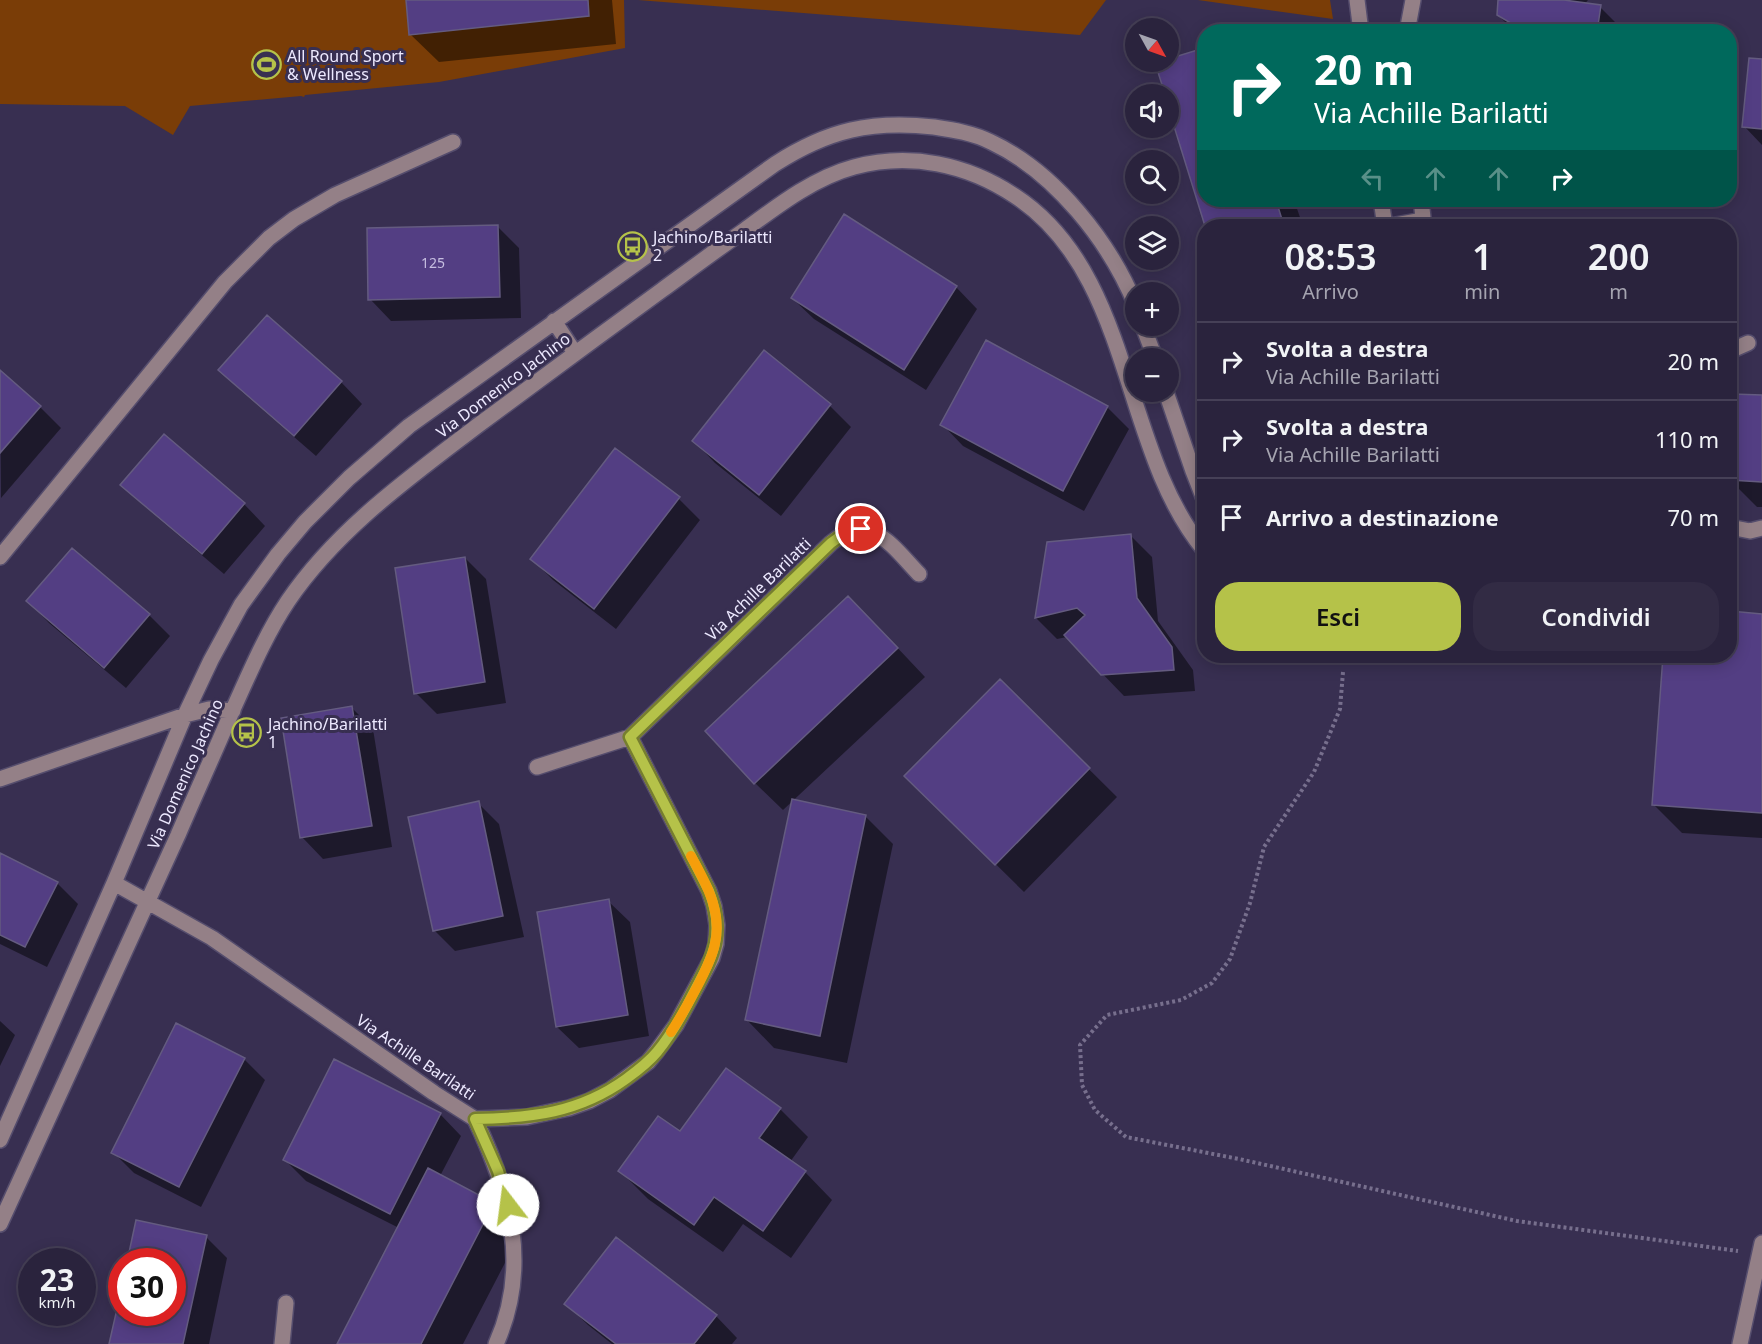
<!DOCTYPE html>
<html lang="it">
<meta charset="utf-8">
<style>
body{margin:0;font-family:"Noto Sans",sans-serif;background:#322b44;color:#f1f3f6;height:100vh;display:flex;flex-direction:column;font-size:22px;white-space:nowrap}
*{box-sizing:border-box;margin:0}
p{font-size:20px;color:#a5a4b0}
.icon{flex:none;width:33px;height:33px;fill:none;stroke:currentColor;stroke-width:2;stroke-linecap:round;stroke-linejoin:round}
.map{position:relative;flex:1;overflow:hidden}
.panel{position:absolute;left:1197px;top:219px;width:540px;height:444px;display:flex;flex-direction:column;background:#2a233d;border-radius:24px;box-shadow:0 3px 15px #0003,0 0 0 2px #464057}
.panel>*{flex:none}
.hud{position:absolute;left:1197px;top:24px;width:540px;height:183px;border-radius:24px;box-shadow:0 3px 15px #0003,0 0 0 2px #464057;background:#00695c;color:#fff;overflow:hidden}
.needle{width:39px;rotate:130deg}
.fabs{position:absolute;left:1125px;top:18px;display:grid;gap:12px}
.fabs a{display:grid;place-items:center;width:54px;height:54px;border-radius:50%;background:#2a233d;box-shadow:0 3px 15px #0003,0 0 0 2px #464057;font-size:30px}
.speed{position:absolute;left:18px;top:1248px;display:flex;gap:12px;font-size:30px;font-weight:700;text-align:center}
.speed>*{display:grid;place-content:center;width:78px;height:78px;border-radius:50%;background:#2a233d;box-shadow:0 3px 15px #0003,0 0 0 2px #464057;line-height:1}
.speed small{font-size:15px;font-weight:400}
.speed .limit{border:9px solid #d22;background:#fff;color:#111}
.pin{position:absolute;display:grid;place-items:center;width:51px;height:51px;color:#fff;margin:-26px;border:3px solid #fff;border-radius:50%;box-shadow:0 2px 6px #0007}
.me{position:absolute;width:66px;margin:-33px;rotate:345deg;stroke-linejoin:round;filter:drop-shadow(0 0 4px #0008)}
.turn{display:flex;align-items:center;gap:21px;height:126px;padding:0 18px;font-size:27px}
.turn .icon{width:78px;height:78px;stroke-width:2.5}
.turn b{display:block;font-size:42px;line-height:51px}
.lanes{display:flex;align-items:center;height:57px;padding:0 18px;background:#0003;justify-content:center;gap:30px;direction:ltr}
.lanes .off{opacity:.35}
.eta{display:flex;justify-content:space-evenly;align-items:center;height:102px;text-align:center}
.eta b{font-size:36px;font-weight:600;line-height:42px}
.action{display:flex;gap:12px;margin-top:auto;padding:12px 18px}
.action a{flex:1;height:69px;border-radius:24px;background:#b5c249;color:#111;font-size:24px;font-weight:600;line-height:69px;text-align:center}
.action a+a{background:#322b44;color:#f1f3f6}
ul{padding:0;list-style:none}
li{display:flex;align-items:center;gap:18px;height:78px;padding:0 18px;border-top:2px solid #464057}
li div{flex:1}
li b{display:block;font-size:22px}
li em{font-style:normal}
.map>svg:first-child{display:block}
</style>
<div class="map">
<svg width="1762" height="1344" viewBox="0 0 1762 1344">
<rect width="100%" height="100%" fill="#382f51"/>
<path fill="#7a3d07" d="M0,0H624L625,48L439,82L305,95L304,97L301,96L190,106L173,135L125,106L0,104Z
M638,0H1106L1080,35Z
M1198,0H1330L1333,19Z"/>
<path fill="#0007" d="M407,0H612L616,44L439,62L411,35Z
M1499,0H1588L1584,5L1600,7L1621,28V32H1515L1498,15Z
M1204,50V200H1294L1303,226H1207L1168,102V94H1166L1157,64Z
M1762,60V145L1744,126Z
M498,227L519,248L521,318L391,321L370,299Z
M956,287L977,309L926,390L814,319L792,298Z
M267,317L341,382L362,404L316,456L241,391L220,370Z
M987,342L1107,407L1129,429L1084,511L963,446L942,424Z
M764,353L830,406L851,427L781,516L715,463L694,441Z
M0,372L40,407L61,428L1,498Z
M1734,395L1762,397V507H1757L1730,480Z
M616,450L679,499L700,520L616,629L553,580L532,559Z
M122,485L244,504L265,526L224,574L144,506Z
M1130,535L1152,557L1158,621L1193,670L1195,691L1124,696L1067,637L1057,639L1036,618L1049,543Z
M465,558L486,579L506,703L437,714L416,693Z
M28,601L149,615L170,636L126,688L49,623Z
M1730,613L1762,615V838L1682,833L1654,805L1664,656H1730Z
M876,625L925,677L783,810L755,783Z
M1000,681L1117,797L1024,892L906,776Z
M352,708L373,729L392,847L323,859L302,837Z
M478,803L499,824L524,937L455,951L434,930Z
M865,816L893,844L847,1063L774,1048L747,1020Z
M0,855L57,883L78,904L47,967L0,944Z
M608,901L630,922L649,1036L579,1048L557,1027Z
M0,1021L15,1035L0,1066Z
M244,1059L265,1080L201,1207L134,1173L113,1152Z
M780,1109L808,1137L790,1162L805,1172L832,1200L791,1258L743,1224L723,1252L648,1199L620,1171L680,1134Z
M440,1114L461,1136L440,1176L493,1204L521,1232L463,1344H339L399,1228L306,1181L285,1160Z
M206,1237L227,1258L209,1344H111L122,1312H172Z
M566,1304L716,1316L737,1338L732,1344H612L588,1325Z"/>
<path fill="#533e83" stroke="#645b80" stroke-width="1.5" d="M406,0H588L589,16L409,35Z
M1498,0H1564L1601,5L1597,32H1526L1497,15Z
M1204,48V200H1276L1284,226H1205L1168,107V94H1165L1155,63L1168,62V59Z
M1749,58L1762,59V129L1742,127Z
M844,214L957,286L904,370L791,298Z
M498,225L500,297L368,300L367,228Z
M267,315L342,381L294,436L218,370Z
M986,340L1108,406L1063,491L940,425Z
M764,350L831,404L759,495L692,441Z
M0,370L41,406L0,453Z
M1732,394L1762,395V482L1730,480Z
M164,434L245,503L202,554L120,485Z
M615,448L680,497L594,609L530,559Z
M1131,534L1137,598L1172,647L1174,670L1101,675L1064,635L1085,615L1077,608L1035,618L1047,542Z
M72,548L150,614L104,668L26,601Z
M465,557L485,682L414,694L395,568Z
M848,596L898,648L754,784L705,731Z
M1730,611L1762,614V813L1652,805L1663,656H1730Z
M1000,679L1090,768L995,865L904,776Z
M352,706L372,826L300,838L281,718Z
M792,799L866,815L820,1036L745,1020Z
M479,801L503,916L433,931L408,817Z
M0,853L58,882L25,947L0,935Z
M609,899L628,1015L556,1027L537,912Z
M176,1023L245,1058L179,1187L111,1153Z
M334,1059L441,1113L390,1214L283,1160Z
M726,1068L781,1108L759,1138L806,1171L763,1231L714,1197L694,1225L618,1171L658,1116L680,1131Z
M428,1168L494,1203L421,1344H337Z
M136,1220L207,1235L183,1344H109L122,1287V1312H172V1262H127Z
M616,1237L717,1315L694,1344H616L564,1304Z"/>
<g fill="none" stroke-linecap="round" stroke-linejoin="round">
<defs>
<path id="minor" d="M1357,0L1361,32
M1407,32L1413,0
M1381,200L1385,226
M1421,200L1424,226
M1390,226L1423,220
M554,321L575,353
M1143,326L1155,358
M1730,351L1748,343
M1166,392L1193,471L1204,499
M1730,527L1750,531L1762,528
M0,557L225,282L269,238L294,219L335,195L453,142
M537,767L630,737
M0,779L185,715L209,709L233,711
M114,883L212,938L434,1093L475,1119L527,1117L569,1108L589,1101L610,1090L648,1062L657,1051L676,1025L712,958L716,944L717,925L714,906L709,891L630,737L831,543C870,510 893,547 919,574
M475,1119C510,1192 531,1266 496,1344
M0,1140L114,883L185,715L211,660L241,605L278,554L305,522L349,478L409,426L775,164C828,130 871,120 934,127C954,130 973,133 991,142C1055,172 1110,242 1136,306
M0,1224C59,1094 119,965 178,835C195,795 213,756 230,716C248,677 264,637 288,601C337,529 409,478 477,426C539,380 600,335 662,290C688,271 715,251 742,232C776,207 813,178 854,167C910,152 967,164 1015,196C1134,274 1120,448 1204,550
M282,1344L286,1303
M1740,1344L1762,1243"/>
</defs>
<use href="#minor" stroke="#554d6d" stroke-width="18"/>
<path stroke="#776f8d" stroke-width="4" stroke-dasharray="3 3" stroke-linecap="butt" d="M1343,672L1340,709L1314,772L1264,847L1250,903L1230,959L1212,983L1181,1000L1107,1015L1080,1045L1082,1085L1095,1110L1126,1137L1239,1159L1517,1221L1738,1251"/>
<use href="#minor" stroke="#948087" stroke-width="15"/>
</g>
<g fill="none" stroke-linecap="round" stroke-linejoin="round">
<defs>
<path id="route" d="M508,1205L498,1171L475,1119C531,1118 579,1113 626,1079C637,1071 648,1063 657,1052C672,1034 684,1012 695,990C714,954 725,933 709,891L630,737L831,543L845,533L861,529"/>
</defs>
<use href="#route" stroke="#767e2f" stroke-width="15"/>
<use href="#route" stroke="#b5c249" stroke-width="10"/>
<path stroke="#f59e0b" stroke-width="10" d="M671,1032C681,1017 689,1002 697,987C712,958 723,936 713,903C708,886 699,871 691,856"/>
</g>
<defs>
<symbol id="stadium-ring" viewBox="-11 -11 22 22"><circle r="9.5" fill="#382f51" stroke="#b5c249" stroke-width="1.5"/><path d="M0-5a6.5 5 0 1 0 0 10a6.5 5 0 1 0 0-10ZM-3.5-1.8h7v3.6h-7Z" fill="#b5c249"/></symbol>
<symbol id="bus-ring" viewBox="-11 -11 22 22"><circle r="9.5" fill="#382f51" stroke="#b5c249" stroke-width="1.5"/><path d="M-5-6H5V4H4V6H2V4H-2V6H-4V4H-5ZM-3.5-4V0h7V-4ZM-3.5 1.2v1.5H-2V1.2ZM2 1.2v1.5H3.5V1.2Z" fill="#b5c249"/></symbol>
</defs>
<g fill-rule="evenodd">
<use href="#stadium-ring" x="250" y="48" width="33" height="33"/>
<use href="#bus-ring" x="616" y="230" width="33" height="33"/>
<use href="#bus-ring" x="230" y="716" width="33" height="33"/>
</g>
<g text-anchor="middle" stroke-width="6" stroke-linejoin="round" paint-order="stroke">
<g font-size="14" fill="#c6bee0">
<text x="433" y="268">125</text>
</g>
<g font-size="16" fill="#ede9ff" stroke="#382f51" text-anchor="start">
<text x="287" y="62">All Round Sport<tspan x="287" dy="18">&amp; Wellness</tspan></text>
<text x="653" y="243">Jachino/Barilatti<tspan x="653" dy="18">2</tspan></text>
<text x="268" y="730">Jachino/Barilatti<tspan x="268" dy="18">1</tspan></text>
</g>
<g font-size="16" fill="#ede9ff" stroke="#382f51">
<text transform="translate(503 385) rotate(-37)" y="6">Via Domenico Jachino</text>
<text transform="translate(758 589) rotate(-44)" y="6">Via Achille Barilatti</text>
<text transform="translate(185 774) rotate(-66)" y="6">Via Domenico Jachino</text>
<text transform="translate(416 1057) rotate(34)" y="6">Via Achille Barilatti</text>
</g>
</g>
</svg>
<div class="fabs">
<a><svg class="needle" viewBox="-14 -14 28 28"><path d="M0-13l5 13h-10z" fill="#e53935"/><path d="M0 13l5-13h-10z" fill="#a5a4b0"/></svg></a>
<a><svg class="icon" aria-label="sound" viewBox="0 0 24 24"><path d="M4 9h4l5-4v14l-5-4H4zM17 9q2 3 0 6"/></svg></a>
<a><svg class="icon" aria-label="search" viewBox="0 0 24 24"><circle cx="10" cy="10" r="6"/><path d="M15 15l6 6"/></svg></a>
<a><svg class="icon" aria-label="layers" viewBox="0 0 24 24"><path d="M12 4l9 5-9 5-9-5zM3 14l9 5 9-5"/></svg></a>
<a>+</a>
<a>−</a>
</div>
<div class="speed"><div>23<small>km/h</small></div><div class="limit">30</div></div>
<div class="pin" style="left:861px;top:529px;background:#d93025"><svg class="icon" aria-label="arrive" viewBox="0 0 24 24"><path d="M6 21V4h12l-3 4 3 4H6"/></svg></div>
<svg class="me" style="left:508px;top:1205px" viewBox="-20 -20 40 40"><circle r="19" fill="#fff"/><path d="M0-13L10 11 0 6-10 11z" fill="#b5c249"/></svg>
<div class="hud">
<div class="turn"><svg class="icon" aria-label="right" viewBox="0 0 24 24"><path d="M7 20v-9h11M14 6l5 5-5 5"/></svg><div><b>20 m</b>Via Achille Barilatti</div></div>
<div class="lanes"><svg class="icon off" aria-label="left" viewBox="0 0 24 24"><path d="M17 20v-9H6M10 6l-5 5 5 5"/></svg><svg class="icon off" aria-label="ahead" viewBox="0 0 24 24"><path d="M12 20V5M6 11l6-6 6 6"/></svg><svg class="icon off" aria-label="ahead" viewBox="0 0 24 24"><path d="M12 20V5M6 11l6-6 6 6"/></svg><svg class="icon" aria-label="right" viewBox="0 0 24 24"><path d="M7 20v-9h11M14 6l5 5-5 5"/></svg></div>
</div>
<section class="panel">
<div class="eta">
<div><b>08:53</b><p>Arrivo</p></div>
<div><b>1</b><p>min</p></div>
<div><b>200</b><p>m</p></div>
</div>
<ul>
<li><svg class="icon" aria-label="right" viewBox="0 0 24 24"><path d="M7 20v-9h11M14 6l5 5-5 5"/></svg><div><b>Svolta a destra</b><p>Via Achille Barilatti</p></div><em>20 m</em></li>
<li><svg class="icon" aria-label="right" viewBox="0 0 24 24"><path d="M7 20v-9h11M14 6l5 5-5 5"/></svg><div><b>Svolta a destra</b><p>Via Achille Barilatti</p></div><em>110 m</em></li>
<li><svg class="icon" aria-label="arrive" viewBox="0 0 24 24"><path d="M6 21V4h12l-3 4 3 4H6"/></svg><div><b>Arrivo a destinazione</b></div><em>70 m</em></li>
</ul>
<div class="action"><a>Esci</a><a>Condividi</a></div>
</section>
</div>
